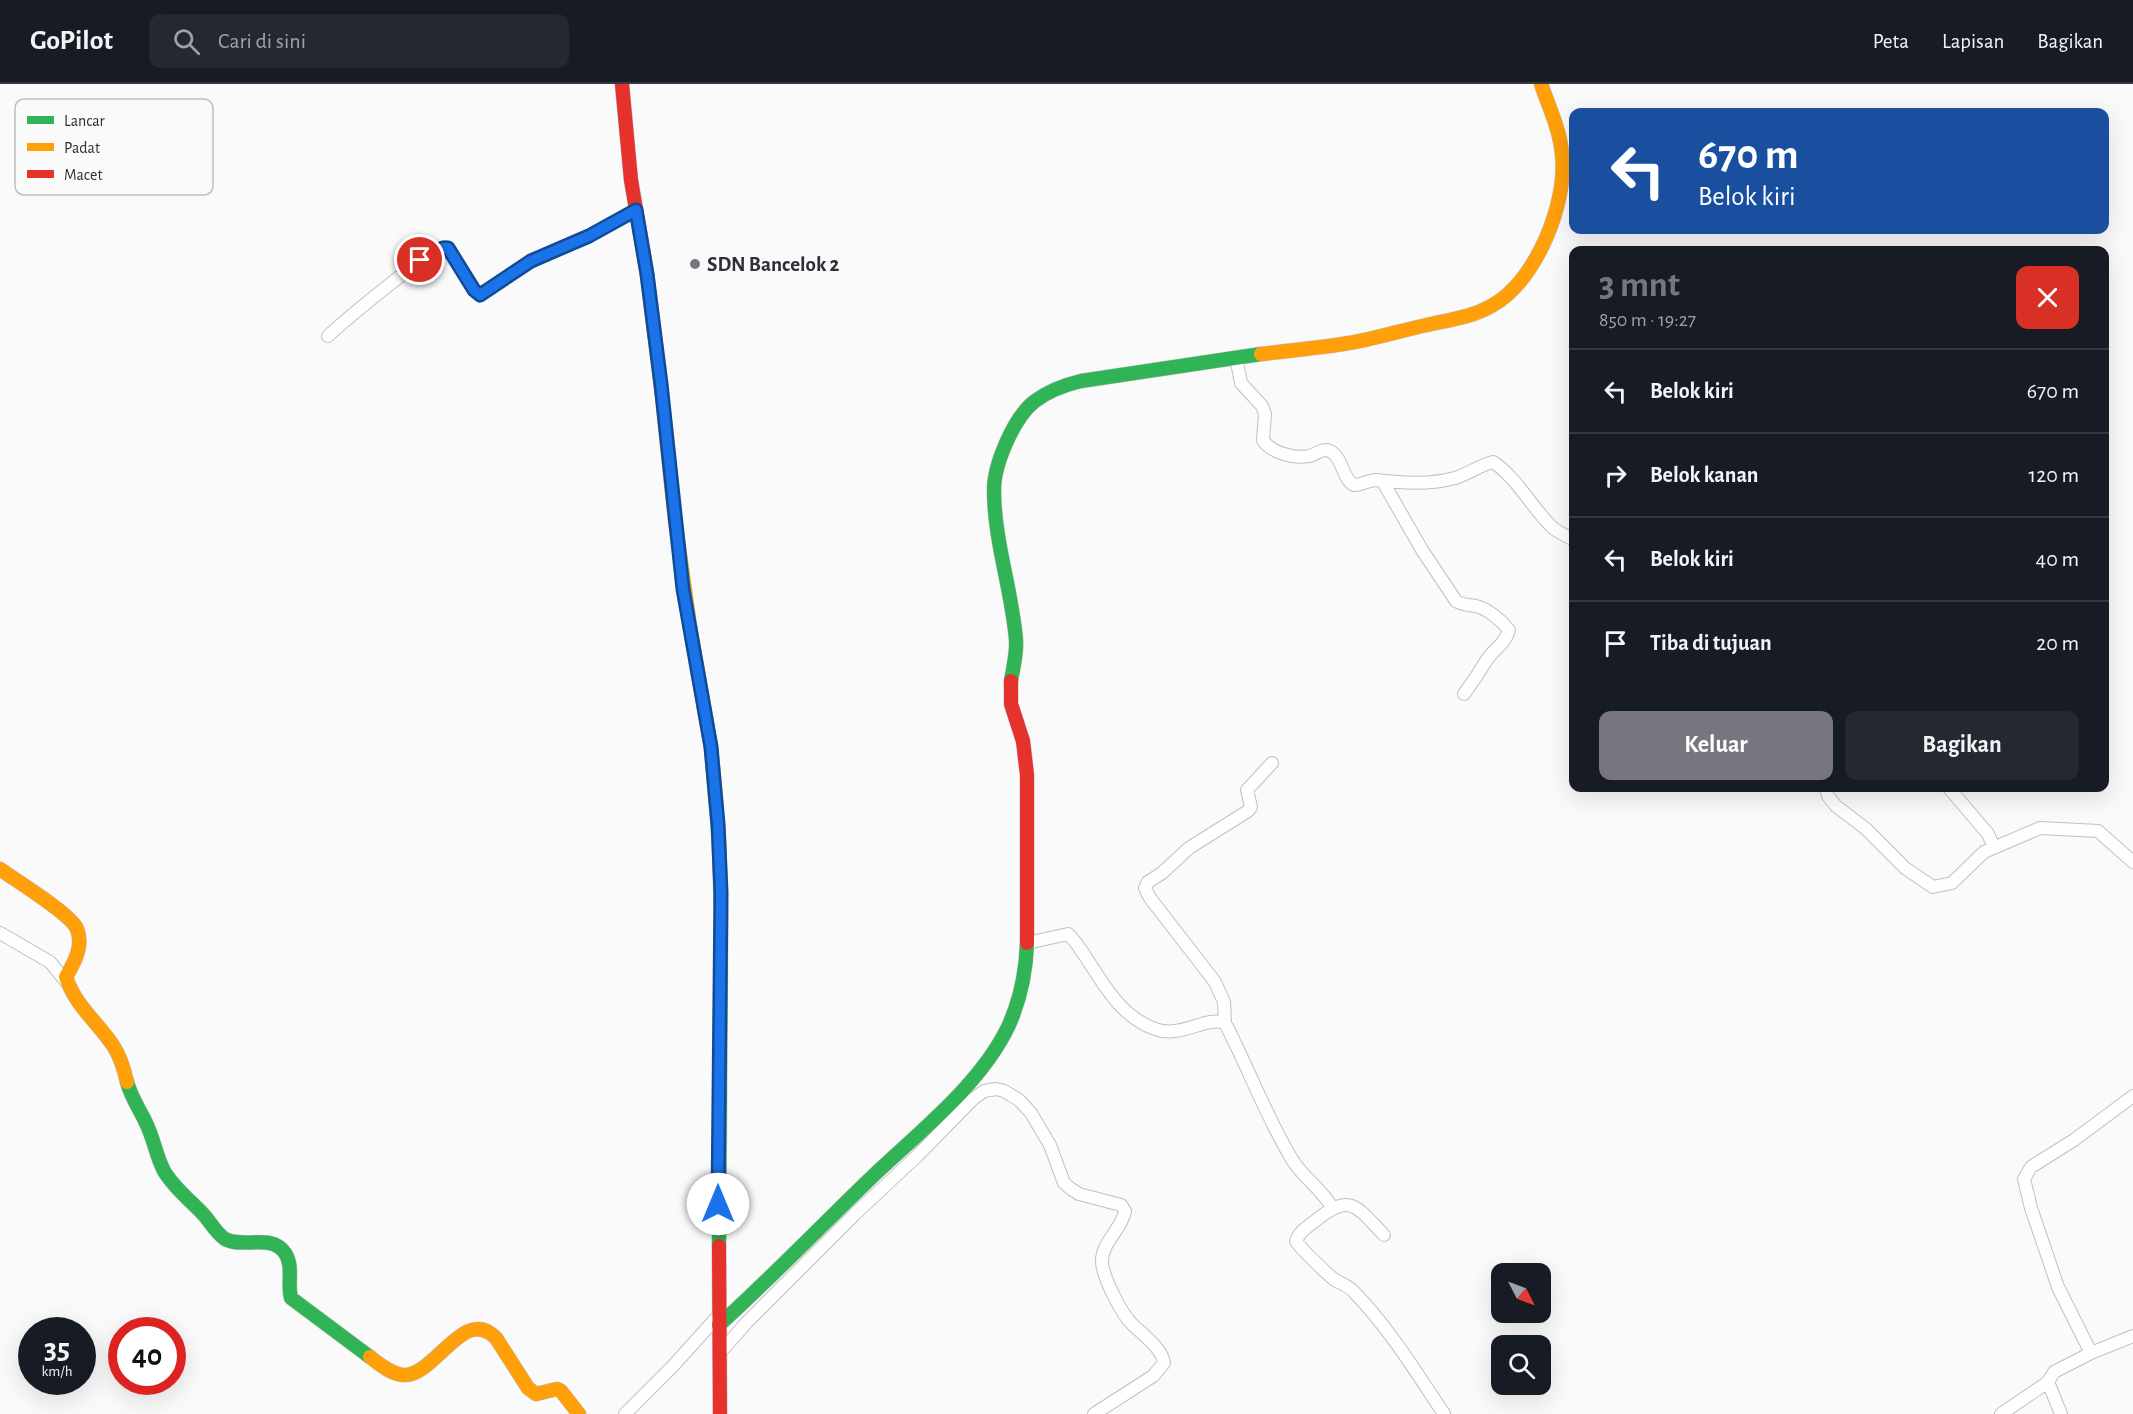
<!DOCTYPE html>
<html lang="id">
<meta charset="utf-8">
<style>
body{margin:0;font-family:"Alegreya Sans",sans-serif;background:#242831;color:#f1f3f6;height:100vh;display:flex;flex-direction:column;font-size:22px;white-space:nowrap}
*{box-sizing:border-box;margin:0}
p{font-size:20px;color:#9ea1a6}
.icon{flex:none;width:33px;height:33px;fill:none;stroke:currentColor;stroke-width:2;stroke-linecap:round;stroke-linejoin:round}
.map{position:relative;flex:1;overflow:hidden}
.drawer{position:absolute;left:1569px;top:162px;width:540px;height:546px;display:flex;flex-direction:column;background:#171b24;border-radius:12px;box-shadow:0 6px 24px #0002}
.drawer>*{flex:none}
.guide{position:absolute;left:1569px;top:24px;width:540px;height:126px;border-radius:12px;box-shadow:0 6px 24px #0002;background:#1a4fa0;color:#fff;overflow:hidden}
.needle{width:39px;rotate:132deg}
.controls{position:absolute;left:1491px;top:1179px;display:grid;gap:12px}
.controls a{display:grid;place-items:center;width:60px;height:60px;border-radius:12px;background:#171b24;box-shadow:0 6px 24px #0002;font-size:30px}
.speed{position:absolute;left:18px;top:1233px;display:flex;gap:12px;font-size:30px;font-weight:700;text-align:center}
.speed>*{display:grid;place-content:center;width:78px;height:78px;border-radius:50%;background:#171b24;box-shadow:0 6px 24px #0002;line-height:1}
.speed small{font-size:15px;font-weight:400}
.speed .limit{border:9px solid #d22;background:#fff;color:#111}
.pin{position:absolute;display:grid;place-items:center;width:51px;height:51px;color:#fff;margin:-26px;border:3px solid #fff;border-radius:50%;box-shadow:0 2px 6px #0007}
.me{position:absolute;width:66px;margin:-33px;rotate:0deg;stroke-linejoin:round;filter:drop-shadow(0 0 4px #0008)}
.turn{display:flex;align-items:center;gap:21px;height:126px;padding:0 30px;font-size:27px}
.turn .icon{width:78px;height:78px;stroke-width:2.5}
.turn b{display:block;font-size:42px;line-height:51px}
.round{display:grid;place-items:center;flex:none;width:63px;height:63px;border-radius:12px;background:#242831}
.overview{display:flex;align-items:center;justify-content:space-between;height:102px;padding:0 30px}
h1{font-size:36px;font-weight:700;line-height:45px;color:#77757d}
.button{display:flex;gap:12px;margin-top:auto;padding:12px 30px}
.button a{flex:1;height:69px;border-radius:12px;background:#77757d;color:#fff;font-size:24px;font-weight:700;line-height:69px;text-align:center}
.button a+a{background:#242831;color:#f1f3f6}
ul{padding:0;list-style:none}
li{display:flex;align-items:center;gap:18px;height:84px;padding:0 30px;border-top:2px solid #363941}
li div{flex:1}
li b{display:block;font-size:22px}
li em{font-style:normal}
header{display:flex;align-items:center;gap:36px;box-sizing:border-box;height:84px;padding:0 30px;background:#171b24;border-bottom:2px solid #363941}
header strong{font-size:28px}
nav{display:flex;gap:33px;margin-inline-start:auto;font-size:21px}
.search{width:420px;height:54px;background:#242831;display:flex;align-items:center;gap:15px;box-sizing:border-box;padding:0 21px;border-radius:12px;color:#9ea1a6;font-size:22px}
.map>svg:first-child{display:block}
</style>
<header>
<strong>GoPilot</strong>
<div class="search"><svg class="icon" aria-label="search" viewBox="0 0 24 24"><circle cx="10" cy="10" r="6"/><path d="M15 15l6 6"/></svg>Cari di sini</div>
<nav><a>Peta</a><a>Lapisan</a><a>Bagikan</a></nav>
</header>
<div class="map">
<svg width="2133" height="1330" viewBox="0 0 2133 1330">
<rect width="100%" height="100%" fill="#fafafa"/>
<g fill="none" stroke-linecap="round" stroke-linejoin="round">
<defs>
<path id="street" d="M328,252C343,238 431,164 445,163C447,163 448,164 449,165L474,205L480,211L531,177L589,152L636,126
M1236,273L1241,299L1262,322L1265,330L1263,356C1271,369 1295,375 1309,372C1316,371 1320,365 1327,366C1343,370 1341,394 1354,401C1362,401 1369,396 1376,396C1402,399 1430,401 1455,394C1468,390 1480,381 1493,378C1515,392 1532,423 1550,441C1556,448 1565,451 1574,456
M1383,398L1422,466L1456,517C1462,521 1469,521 1476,522C1488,525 1501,536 1509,546C1506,559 1493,566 1486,577C1479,589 1473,598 1464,610
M1826,704L1828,712L1836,722L1866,745L1905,784L1933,803L1952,799L1984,768L2040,744L2098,747L2133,778
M1949,704L1988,750L1994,763
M0,849L50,878L68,900
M1027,859L1068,850C1075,856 1080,865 1085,872C1104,901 1122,935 1158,946C1182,953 1207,932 1225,939C1249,985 1266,1033 1293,1077C1304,1094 1321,1105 1332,1123
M1225,939L1224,918L1215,898L1150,814L1145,804L1148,798L1162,789L1189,764L1248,727L1251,723L1247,706L1272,679
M1384,1151C1356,1122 1351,1108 1315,1137C1307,1143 1299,1148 1296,1157C1298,1162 1329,1192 1335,1196C1342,1200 1349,1202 1354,1208C1389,1244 1416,1288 1444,1330
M2091,1269L2133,1252
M719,1270L747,1238L855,1130L917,1072L973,1015L984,1007L996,1005L1004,1007L1019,1016L1031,1029L1050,1061L1064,1099L1071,1105L1079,1110L1121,1121L1125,1127C1122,1145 1102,1158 1102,1177C1102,1192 1121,1229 1132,1240C1142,1250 1162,1264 1164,1279L1153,1292L1094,1330
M625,1330L672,1283L719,1231
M2001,1330L2048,1298
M2061,1330L2048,1298L2054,1288L2091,1269L2058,1203L2031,1124L2024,1095L2031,1083L2074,1056L2133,1012"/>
<path id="fast" d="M690,543L711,663L719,756L721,827L719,1162
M1011,597C1013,584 1017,570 1016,556C1012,506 994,457 994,406C994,380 1014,333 1035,317C1050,306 1064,301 1081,297L1261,270
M127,998C131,1013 140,1026 146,1039C154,1055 156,1072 164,1087C174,1104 190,1116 204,1131C211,1139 216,1149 225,1155C244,1165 271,1149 285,1169C294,1182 287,1200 291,1214L370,1273
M719,1241C772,1193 822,1141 873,1092C919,1048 980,1001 1008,943C1020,917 1026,888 1027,859"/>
<path id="slow" d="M1261,270C1288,267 1316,264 1343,260C1371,256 1399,247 1427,241C1449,236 1473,233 1493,221C1536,197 1568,118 1562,70C1560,46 1549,23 1541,0
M662,311L675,436L690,543
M0,785C15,796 71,830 77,845C84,862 74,879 66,893C75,922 98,938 114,963C121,974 124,985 127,998
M370,1273C379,1280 391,1290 403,1291C435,1293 464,1220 496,1254L528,1304L536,1310L557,1305L561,1307L579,1330"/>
<path id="jam" d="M622,0L631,96L647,190L662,311
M1011,597V620L1023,657L1027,691V859
M719,1162L720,1330"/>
</defs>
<use href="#street" stroke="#c0bfc4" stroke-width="14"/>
<use href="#fast" stroke="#c0bfc4" stroke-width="15"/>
<use href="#slow" stroke="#c0bfc4" stroke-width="15"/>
<use href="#jam" stroke="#c0bfc4" stroke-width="15"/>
<use href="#street" stroke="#fefefe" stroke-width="12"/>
<use href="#fast" stroke="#30b455" stroke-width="14"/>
<use href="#slow" stroke="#ff9f0a" stroke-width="14"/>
<use href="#jam" stroke="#e5322d" stroke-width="14"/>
</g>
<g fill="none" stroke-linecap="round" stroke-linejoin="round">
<defs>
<path id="route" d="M420,176L443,164H448L474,206L480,211L531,177L589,152L636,126L647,190L661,300L683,505L711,663L718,740L721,808L718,1120"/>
</defs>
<use href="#route" stroke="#114b97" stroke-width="15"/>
<use href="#route" stroke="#1a73e8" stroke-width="10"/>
</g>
<circle fill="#77757d" stroke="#fafafa" stroke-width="2" cx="695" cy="180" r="6"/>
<g text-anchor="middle" stroke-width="6" stroke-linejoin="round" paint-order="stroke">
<g font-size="21" font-weight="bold" fill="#312e39" stroke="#fafafa" text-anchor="start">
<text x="707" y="187">SDN Bancelok 2</text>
</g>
</g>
<rect x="15" y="15" width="198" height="96" rx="9" fill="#fafafa" stroke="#bebdc0" stroke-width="1.5"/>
<rect x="27" y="32" width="27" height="8" fill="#30b455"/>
<rect x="27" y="59" width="27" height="8" fill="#ff9f0a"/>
<rect x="27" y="86" width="27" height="8" fill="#e5322d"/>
<g font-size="16" fill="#312e39">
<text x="64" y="42">Lancar</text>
<text x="64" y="69">Padat</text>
<text x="64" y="96">Macet</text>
</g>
</svg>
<div class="controls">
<a><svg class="needle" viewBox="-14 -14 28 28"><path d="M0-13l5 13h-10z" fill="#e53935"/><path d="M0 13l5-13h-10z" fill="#9ea1a6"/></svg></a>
<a><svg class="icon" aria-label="search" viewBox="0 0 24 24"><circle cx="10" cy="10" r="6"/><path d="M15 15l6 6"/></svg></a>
</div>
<div class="speed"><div>35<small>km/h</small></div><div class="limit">40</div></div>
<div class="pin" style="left:420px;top:176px;background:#d93025"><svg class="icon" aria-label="arrive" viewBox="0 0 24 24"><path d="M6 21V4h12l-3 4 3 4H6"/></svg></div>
<svg class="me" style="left:718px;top:1120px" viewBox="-20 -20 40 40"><circle r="19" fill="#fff"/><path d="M0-13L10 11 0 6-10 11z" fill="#1a73e8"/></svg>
<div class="guide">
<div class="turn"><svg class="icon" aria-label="left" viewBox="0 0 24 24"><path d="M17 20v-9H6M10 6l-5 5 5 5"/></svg><div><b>670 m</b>Belok kiri</div></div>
</div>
<section class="drawer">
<div class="overview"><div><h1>3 mnt</h1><p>850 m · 19:27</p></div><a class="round" style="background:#d93025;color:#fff"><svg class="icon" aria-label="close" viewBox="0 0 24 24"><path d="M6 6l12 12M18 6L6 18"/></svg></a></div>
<ul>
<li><svg class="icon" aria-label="left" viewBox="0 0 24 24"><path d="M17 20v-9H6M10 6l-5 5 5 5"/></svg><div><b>Belok kiri</b></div><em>670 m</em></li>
<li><svg class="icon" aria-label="right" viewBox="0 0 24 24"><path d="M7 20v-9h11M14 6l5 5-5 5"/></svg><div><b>Belok kanan</b></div><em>120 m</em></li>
<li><svg class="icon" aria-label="left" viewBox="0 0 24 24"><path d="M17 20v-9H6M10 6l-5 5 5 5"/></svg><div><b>Belok kiri</b></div><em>40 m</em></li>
<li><svg class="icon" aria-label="arrive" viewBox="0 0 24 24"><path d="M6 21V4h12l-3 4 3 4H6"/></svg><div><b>Tiba di tujuan</b></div><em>20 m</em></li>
</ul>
<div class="button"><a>Keluar</a><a>Bagikan</a></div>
</section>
</div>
